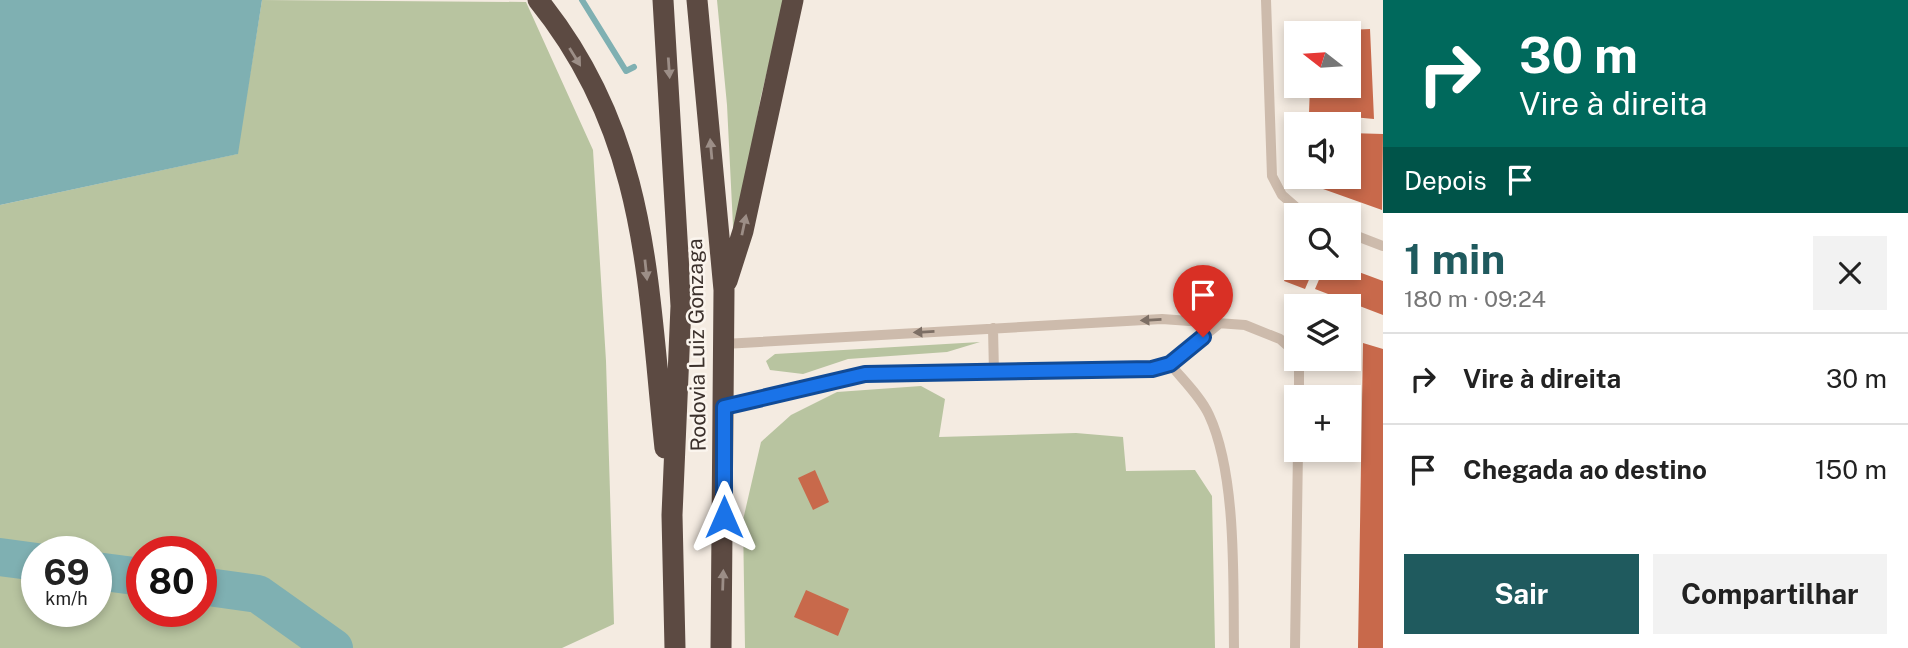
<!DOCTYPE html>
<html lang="pt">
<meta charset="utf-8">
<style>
body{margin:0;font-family:"Public Sans",sans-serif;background:#f2f2f2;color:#222;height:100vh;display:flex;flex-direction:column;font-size:26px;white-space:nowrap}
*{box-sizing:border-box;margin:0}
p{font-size:23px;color:#767676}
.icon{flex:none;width:38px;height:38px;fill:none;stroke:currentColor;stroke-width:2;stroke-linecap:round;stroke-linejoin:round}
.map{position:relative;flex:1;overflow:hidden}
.details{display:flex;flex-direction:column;background:#fff;width:525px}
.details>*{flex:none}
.banner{background:#00695c;color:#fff;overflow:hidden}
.needle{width:46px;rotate:287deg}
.tools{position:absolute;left:1284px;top:21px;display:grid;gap:14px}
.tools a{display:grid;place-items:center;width:77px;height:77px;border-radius:0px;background:#fff;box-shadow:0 4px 10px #0003;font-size:35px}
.speed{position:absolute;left:21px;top:536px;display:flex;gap:14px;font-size:35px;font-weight:700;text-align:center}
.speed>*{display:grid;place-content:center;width:91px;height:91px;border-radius:50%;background:#fff;box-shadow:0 4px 10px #0003;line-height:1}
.speed small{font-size:18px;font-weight:400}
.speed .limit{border:10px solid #d22;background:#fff;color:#111}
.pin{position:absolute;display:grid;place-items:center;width:60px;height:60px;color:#fff;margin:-72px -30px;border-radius:50% 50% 50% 0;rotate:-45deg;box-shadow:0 0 7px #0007}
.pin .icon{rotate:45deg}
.me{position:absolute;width:77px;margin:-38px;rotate:0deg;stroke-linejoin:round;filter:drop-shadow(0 0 5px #0008)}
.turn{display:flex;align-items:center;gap:24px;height:147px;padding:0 21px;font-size:32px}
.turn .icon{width:91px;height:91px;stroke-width:2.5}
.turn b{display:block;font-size:49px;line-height:60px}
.then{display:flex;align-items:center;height:66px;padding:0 21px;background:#0003;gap:14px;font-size:26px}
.round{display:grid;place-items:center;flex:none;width:74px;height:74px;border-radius:0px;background:#f2f2f2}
.overview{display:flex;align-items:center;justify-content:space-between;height:119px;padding:0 21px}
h1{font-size:42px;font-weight:700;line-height:52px;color:#1f5a5e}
.primary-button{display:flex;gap:14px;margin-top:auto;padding:14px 21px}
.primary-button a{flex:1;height:80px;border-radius:0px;background:#1f5a5e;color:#fff;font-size:28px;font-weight:700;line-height:80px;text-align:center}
.primary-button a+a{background:#f2f2f2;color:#222}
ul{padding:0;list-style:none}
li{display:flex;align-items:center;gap:21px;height:91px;padding:0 21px;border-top:2px solid #e0e0e0}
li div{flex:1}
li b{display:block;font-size:26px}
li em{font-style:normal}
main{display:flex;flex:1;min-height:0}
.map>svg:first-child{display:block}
</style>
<main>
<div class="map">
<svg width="1383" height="648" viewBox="0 0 1383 648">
<rect width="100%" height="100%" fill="#f4ebe1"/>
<path fill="#b8c4a0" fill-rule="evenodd" d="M262,0L526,2L593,150L606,361L614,624L562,648H0V205L237,154ZM37,551H96V611H37ZM142,551H201V611H142Z
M717,0H785L761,96L734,246L727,105Z
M980,342L947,352L848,359L803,374L770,370L766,361L775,354Z
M921,386L945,399L939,437L1076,433L1123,437L1126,471L1195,470L1212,496L1215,648H745L743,520L761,442L791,415L837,392Z"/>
<path fill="#7fb0b2" d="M0,0H262L238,154L0,205Z"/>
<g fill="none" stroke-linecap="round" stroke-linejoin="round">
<path stroke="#7fb0b2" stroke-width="6" d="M582,0L626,71L634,67"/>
<path stroke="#7fb0b2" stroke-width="38" d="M0,557L37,562
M96,571L142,577
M201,586L258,594L334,648"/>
</g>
<path fill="#c8694b" d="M1370,29L1374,119L1309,113L1310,86H1349V33L1326,31Z
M1349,133L1383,134L1382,210L1295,179V177H1349Z
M1297,250V268H1314L1305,289L1284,281Z
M1324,268H1348L1383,281V315L1315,289Z
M1363,343L1383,349V648H1358Z
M815,470L829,502L813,510L798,478Z
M806,590L849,609L838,636L794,617Z"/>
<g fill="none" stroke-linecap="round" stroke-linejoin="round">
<path stroke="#cdbbac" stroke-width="10" d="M1266,0L1272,176L1282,195L1305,215
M1349,233L1383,246
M993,328L994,373
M724,344L1162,319L1245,325L1280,339L1297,354
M1170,364C1182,379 1201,397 1209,415C1237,475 1233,581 1234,648
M1299,397V359
M724,407L776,397L865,374L1152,369L1170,364L1219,324
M1295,648L1298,450"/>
<path stroke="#5c4a42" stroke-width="21" d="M538,0C649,137 647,282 665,448
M663,0L681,306L672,515L675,648
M697,0L724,290L721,648
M727,281L743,231L793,0"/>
</g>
<defs><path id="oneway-solid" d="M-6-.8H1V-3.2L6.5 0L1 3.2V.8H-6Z" transform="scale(1.75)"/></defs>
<g fill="#9c8e87">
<use href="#oneway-solid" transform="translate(575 57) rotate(58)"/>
<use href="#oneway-solid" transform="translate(669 68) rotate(86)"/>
<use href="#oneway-solid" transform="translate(711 149) rotate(-95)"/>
<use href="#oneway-solid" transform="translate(744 225) rotate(-78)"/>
<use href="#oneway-solid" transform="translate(646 270) rotate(84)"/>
<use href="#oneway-solid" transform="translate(723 580) rotate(-88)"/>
</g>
<g fill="#7d6f65">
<use href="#oneway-solid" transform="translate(1151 320) rotate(177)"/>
<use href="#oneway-solid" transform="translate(924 332) rotate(177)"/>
</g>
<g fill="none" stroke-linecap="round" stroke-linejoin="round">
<defs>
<path id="route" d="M724,517V407L865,374L1152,369L1170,364L1203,337"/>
</defs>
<use href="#route" stroke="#114b97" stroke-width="18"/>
<use href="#route" stroke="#1a73e8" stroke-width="12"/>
</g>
<g text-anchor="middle" stroke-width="5" stroke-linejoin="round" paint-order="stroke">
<g font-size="21" fill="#3b302b" stroke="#fbf5ee">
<text transform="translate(697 345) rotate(-91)" y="7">Rodovia Luiz Gonzaga</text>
</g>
</g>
</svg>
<div class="tools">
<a><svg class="needle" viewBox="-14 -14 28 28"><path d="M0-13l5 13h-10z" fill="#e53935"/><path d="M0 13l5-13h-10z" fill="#767676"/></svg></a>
<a><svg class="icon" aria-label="sound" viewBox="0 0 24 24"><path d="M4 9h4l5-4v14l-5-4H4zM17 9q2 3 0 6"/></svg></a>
<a><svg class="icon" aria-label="search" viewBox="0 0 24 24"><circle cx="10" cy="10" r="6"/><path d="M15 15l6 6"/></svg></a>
<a><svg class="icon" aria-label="layers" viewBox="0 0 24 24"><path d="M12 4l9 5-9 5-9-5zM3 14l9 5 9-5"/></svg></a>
<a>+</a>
</div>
<div class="speed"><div>69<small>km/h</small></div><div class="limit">80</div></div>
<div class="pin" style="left:1203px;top:337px;background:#d93025"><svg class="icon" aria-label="arrive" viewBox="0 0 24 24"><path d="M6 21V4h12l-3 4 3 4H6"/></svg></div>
<svg class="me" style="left:724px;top:517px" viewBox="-20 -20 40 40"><path d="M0-17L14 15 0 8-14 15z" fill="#1a73e8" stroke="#fff" stroke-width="4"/></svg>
</div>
<section class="details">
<div class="banner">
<div class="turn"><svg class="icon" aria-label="right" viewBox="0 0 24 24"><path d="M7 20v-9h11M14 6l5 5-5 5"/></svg><div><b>30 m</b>Vire à direita</div></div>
<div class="then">Depois<svg class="icon" aria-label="arrive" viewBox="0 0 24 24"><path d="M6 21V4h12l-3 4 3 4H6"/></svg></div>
</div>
<div class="overview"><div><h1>1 min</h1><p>180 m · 09:24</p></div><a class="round"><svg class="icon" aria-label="close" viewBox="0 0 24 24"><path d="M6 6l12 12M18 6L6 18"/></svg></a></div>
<ul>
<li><svg class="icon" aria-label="right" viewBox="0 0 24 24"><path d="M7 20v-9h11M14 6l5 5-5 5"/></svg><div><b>Vire à direita</b></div><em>30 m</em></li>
<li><svg class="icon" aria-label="arrive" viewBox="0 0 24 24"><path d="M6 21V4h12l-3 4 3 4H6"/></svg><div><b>Chegada ao destino</b></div><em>150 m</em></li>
</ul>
<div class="primary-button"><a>Sair</a><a>Compartilhar</a></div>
</section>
</main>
